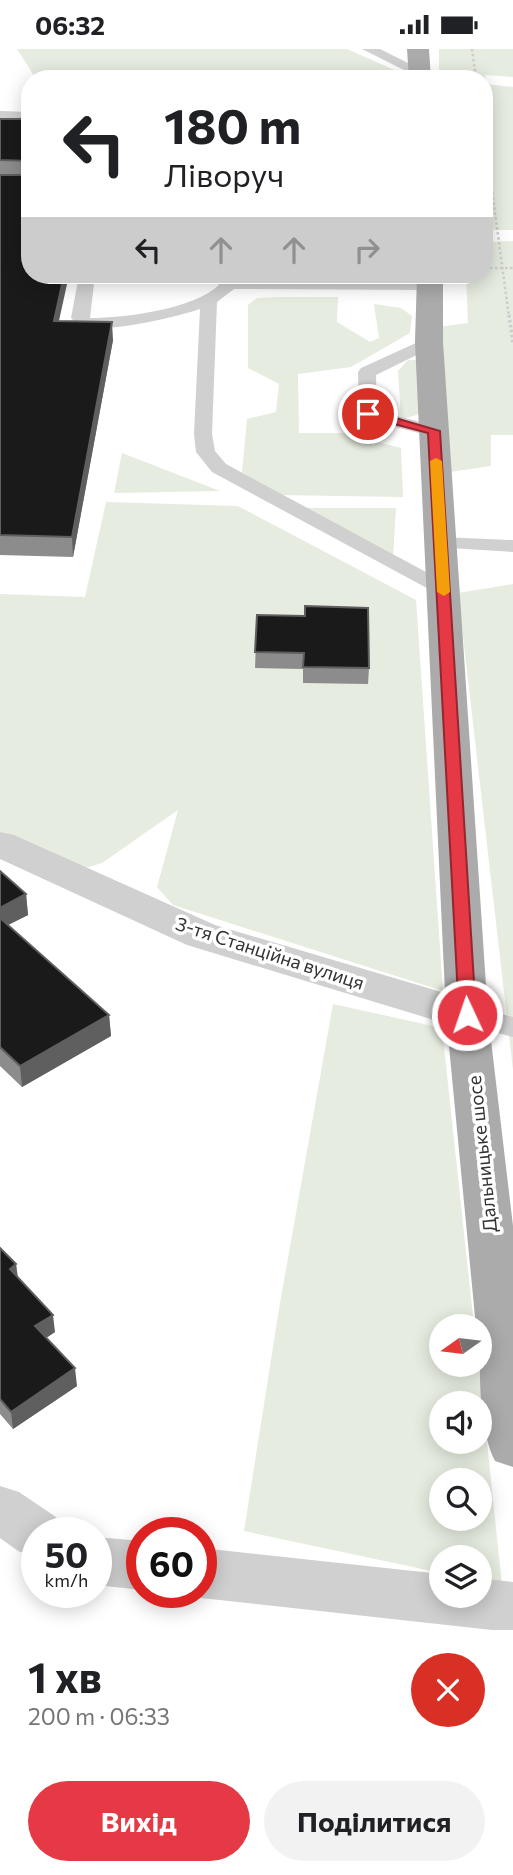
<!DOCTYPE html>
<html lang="uk">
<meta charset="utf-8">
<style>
body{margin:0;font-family:Commissioner,sans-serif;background:#f2f2f2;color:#202124;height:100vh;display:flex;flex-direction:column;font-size:26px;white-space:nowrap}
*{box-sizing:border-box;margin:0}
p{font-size:23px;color:#757577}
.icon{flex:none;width:38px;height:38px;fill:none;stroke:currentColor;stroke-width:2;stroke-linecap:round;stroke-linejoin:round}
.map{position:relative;height:1581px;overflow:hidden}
.panel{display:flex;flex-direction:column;background:#fff;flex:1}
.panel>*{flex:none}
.guide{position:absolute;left:21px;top:21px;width:472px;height:214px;border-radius:28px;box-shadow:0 4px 18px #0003;background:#fff;color:#202124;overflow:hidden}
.needle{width:46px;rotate:256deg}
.controls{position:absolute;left:429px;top:1265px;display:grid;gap:14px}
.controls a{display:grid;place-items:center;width:63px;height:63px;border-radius:50%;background:#fff;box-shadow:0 4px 18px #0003;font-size:35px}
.speed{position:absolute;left:21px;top:1468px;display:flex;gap:14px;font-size:35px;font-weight:700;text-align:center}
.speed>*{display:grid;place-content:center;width:91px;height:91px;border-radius:50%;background:#fff;box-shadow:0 4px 18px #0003;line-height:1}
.speed small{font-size:18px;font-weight:400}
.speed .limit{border:10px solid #d22;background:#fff;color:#111}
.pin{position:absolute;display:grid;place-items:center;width:60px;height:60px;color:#fff;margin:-30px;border:4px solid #fff;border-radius:50%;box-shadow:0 2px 7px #0007}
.me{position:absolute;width:77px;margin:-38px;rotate:357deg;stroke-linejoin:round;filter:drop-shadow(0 0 5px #0008)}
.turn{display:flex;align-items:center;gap:24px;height:147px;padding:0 28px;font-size:32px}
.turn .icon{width:91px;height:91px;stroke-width:2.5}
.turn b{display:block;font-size:49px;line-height:60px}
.lanes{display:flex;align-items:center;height:66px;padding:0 28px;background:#0003;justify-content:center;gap:35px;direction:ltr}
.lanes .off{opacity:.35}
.round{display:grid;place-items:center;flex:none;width:74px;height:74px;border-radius:37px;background:#f2f2f2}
.overview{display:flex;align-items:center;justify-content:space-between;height:119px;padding:0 28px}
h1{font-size:42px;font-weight:700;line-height:52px}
.button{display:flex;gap:14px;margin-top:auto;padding:14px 28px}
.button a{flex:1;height:80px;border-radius:42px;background:#e63946;color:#fff;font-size:28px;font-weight:700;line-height:80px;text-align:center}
.button a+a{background:#f2f2f2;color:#202124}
.status{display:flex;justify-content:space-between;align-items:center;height:49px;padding:0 35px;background:#fff;direction:ltr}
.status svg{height:19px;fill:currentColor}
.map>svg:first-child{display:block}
</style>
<div class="status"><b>06:32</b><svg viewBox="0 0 49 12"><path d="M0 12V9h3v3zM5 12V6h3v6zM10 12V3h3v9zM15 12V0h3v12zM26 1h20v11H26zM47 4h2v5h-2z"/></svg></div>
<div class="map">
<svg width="513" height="1581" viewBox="0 0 513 1581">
<rect width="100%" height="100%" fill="#fff"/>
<path fill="#e6ecdf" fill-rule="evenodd" d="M17,0H347L401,24L402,30H36Z
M439,0H513V28L485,26L486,35L513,38V181H485V30H439Z
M513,192V386H491V417L443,424L438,278L468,274L466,226H485V193Z
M228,226H414L392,233L241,230Z
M277,248H338L337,273L370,293L379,289L374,255L401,259L412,267L410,284L351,318L298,325L299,384H343L401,399L403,448L277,446L242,423L247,370L276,363L279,335L248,319V256L257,249Z
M408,311H420L422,364L401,371L398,322Z
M122,404L220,442L114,444Z
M106,453L238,457L416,551L443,942L173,856L157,838L178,761L102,814L46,831L0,792V545L85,548Z
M297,459H396L393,510Z
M513,535V1021L458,544Z
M333,955L442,979L474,1277L441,1278V1316H479L502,1537L480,1533V1508H441V1524L244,1482L279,1260ZM441,1354H480V1393H441ZM441,1432H480V1470H441Z"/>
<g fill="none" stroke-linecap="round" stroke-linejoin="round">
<path stroke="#cdcdcd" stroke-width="2.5" stroke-dasharray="2.5 2.5" stroke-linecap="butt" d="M472,0L476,30
M485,89L509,268
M485,219H513"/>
<path stroke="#cdcdcd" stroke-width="3.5" stroke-dasharray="2.5 2.5" stroke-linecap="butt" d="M509,266L513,294"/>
<path fill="#d0d0d0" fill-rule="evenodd" d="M362,0H380L426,23L419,27L414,26Z
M0,62L30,63V71L0,70Z
M79,226H95L90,269C125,269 194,260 219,236L205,226H225L233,230L435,232L437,236L435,240L429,241L234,240L217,253L212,385L215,402L226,415L450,536L454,540L450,544H436L212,423L196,403L194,385L200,260C174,269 106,284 80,278L71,269Z
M429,288L438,293L435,297L376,326L377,362L441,378L443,382L441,386L434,388L361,369L359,365L358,323L361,319Z
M441,488L513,491V503L434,498L431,494L434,490Z
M467,956L513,968V988L457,973L454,966L457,959Z"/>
<path fill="#d0d0d0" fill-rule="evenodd" d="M0,783L14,786L215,876L482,955L488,966L482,977L467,981L187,896L0,810Z
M0,1437L19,1443L56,1468L63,1484H37V1509L18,1502L0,1489Z
M96,1488L142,1492V1541L96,1536Z
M201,1499L441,1525V1547H480V1529L513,1533V1581H492L201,1549L187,1544H201Z"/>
<path fill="#ababab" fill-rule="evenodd" d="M407,0H429L431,30H409Z
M417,226H443V293L488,966L513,1177V1418L495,1412C477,1376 480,1318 480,1278H476L446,966L415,293Z"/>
</g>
<path fill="#8c8c8c" d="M0,70H30V226L59,272L113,291L73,508L0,506Z
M257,566L369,619L368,635L303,634V620L255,619Z
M0,822L26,845L28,866L8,876L109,966L111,987L22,1038L0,1017Z
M0,1199L16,1215L18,1228L55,1283L46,1289L77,1337L13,1380L0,1365Z"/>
<path fill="#5f5f5f" d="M64,226H69L55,290L54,272Z
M112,273L113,291L73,508L72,488Z
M26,845L28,866L0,880V859Z
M109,966L111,987L22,1038L20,1017Z
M16,1215L18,1233L10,1220Z
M53,1266L55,1283L37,1295L35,1277Z
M75,1319L77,1337L13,1380L11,1363Z"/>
<path fill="#1a1a1a" stroke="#5f5f5f" stroke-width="2" d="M0,70H30V112L0,111Z
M0,126H30V226H64L54,272L112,273L72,488L0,486Z
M305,557L368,559L369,619L303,618L304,604L255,603L257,566L305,567Z
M0,822L26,845L0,859Z
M0,869L109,966L20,1017L0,998Z
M0,1199L16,1215L10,1220L53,1266L35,1277L75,1319L11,1363L0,1350Z"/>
<path fill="#e63946" stroke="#96252e" stroke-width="2" d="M368,361L440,382L476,966L467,973L459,966L428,384L364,367V362Z"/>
<path fill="#f59e0b" d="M436,409L442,412L450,543L444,547L437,543L430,412Z"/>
<g text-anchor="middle" stroke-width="7" stroke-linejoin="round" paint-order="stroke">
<g font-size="19" fill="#333" stroke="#fff">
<text transform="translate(270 904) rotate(18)" y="7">3-тя Станційна вулиця</text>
<text transform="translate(482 1105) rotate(-96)" y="7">Дальницьке шосе</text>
</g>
</g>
</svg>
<div class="controls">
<a><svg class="needle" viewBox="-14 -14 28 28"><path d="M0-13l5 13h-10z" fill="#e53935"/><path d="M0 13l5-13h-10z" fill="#757577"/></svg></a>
<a><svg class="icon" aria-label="sound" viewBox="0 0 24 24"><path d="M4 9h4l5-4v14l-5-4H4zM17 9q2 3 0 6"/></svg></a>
<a><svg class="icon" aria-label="search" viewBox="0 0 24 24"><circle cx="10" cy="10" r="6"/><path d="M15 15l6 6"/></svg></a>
<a><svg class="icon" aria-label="layers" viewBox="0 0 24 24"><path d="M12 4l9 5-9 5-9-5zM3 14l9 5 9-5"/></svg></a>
</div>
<div class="speed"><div>50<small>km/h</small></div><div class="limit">60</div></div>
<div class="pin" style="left:368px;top:365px;background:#d93025"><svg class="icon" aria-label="arrive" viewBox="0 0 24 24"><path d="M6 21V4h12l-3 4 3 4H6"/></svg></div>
<svg class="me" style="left:467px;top:966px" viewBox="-20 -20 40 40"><circle r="17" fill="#e63946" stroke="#fff" stroke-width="3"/><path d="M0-11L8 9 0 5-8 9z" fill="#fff"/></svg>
<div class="guide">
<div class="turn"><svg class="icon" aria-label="left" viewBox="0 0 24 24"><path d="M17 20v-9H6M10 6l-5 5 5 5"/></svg><div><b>180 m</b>Ліворуч</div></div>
<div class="lanes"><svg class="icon" aria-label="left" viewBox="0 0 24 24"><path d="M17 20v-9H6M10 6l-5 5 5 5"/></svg><svg class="icon off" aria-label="ahead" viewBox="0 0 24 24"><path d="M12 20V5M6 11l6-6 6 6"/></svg><svg class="icon off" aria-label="ahead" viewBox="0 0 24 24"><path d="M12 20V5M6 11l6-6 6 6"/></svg><svg class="icon off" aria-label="right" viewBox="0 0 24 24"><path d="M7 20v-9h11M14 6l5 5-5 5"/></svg></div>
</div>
</div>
<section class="panel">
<div class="overview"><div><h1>1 хв</h1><p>200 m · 06:33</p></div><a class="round" style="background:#d93025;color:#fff"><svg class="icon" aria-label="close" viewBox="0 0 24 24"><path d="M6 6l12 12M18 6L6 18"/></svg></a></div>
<div class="button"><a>Вихід</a><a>Поділитися</a></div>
</section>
